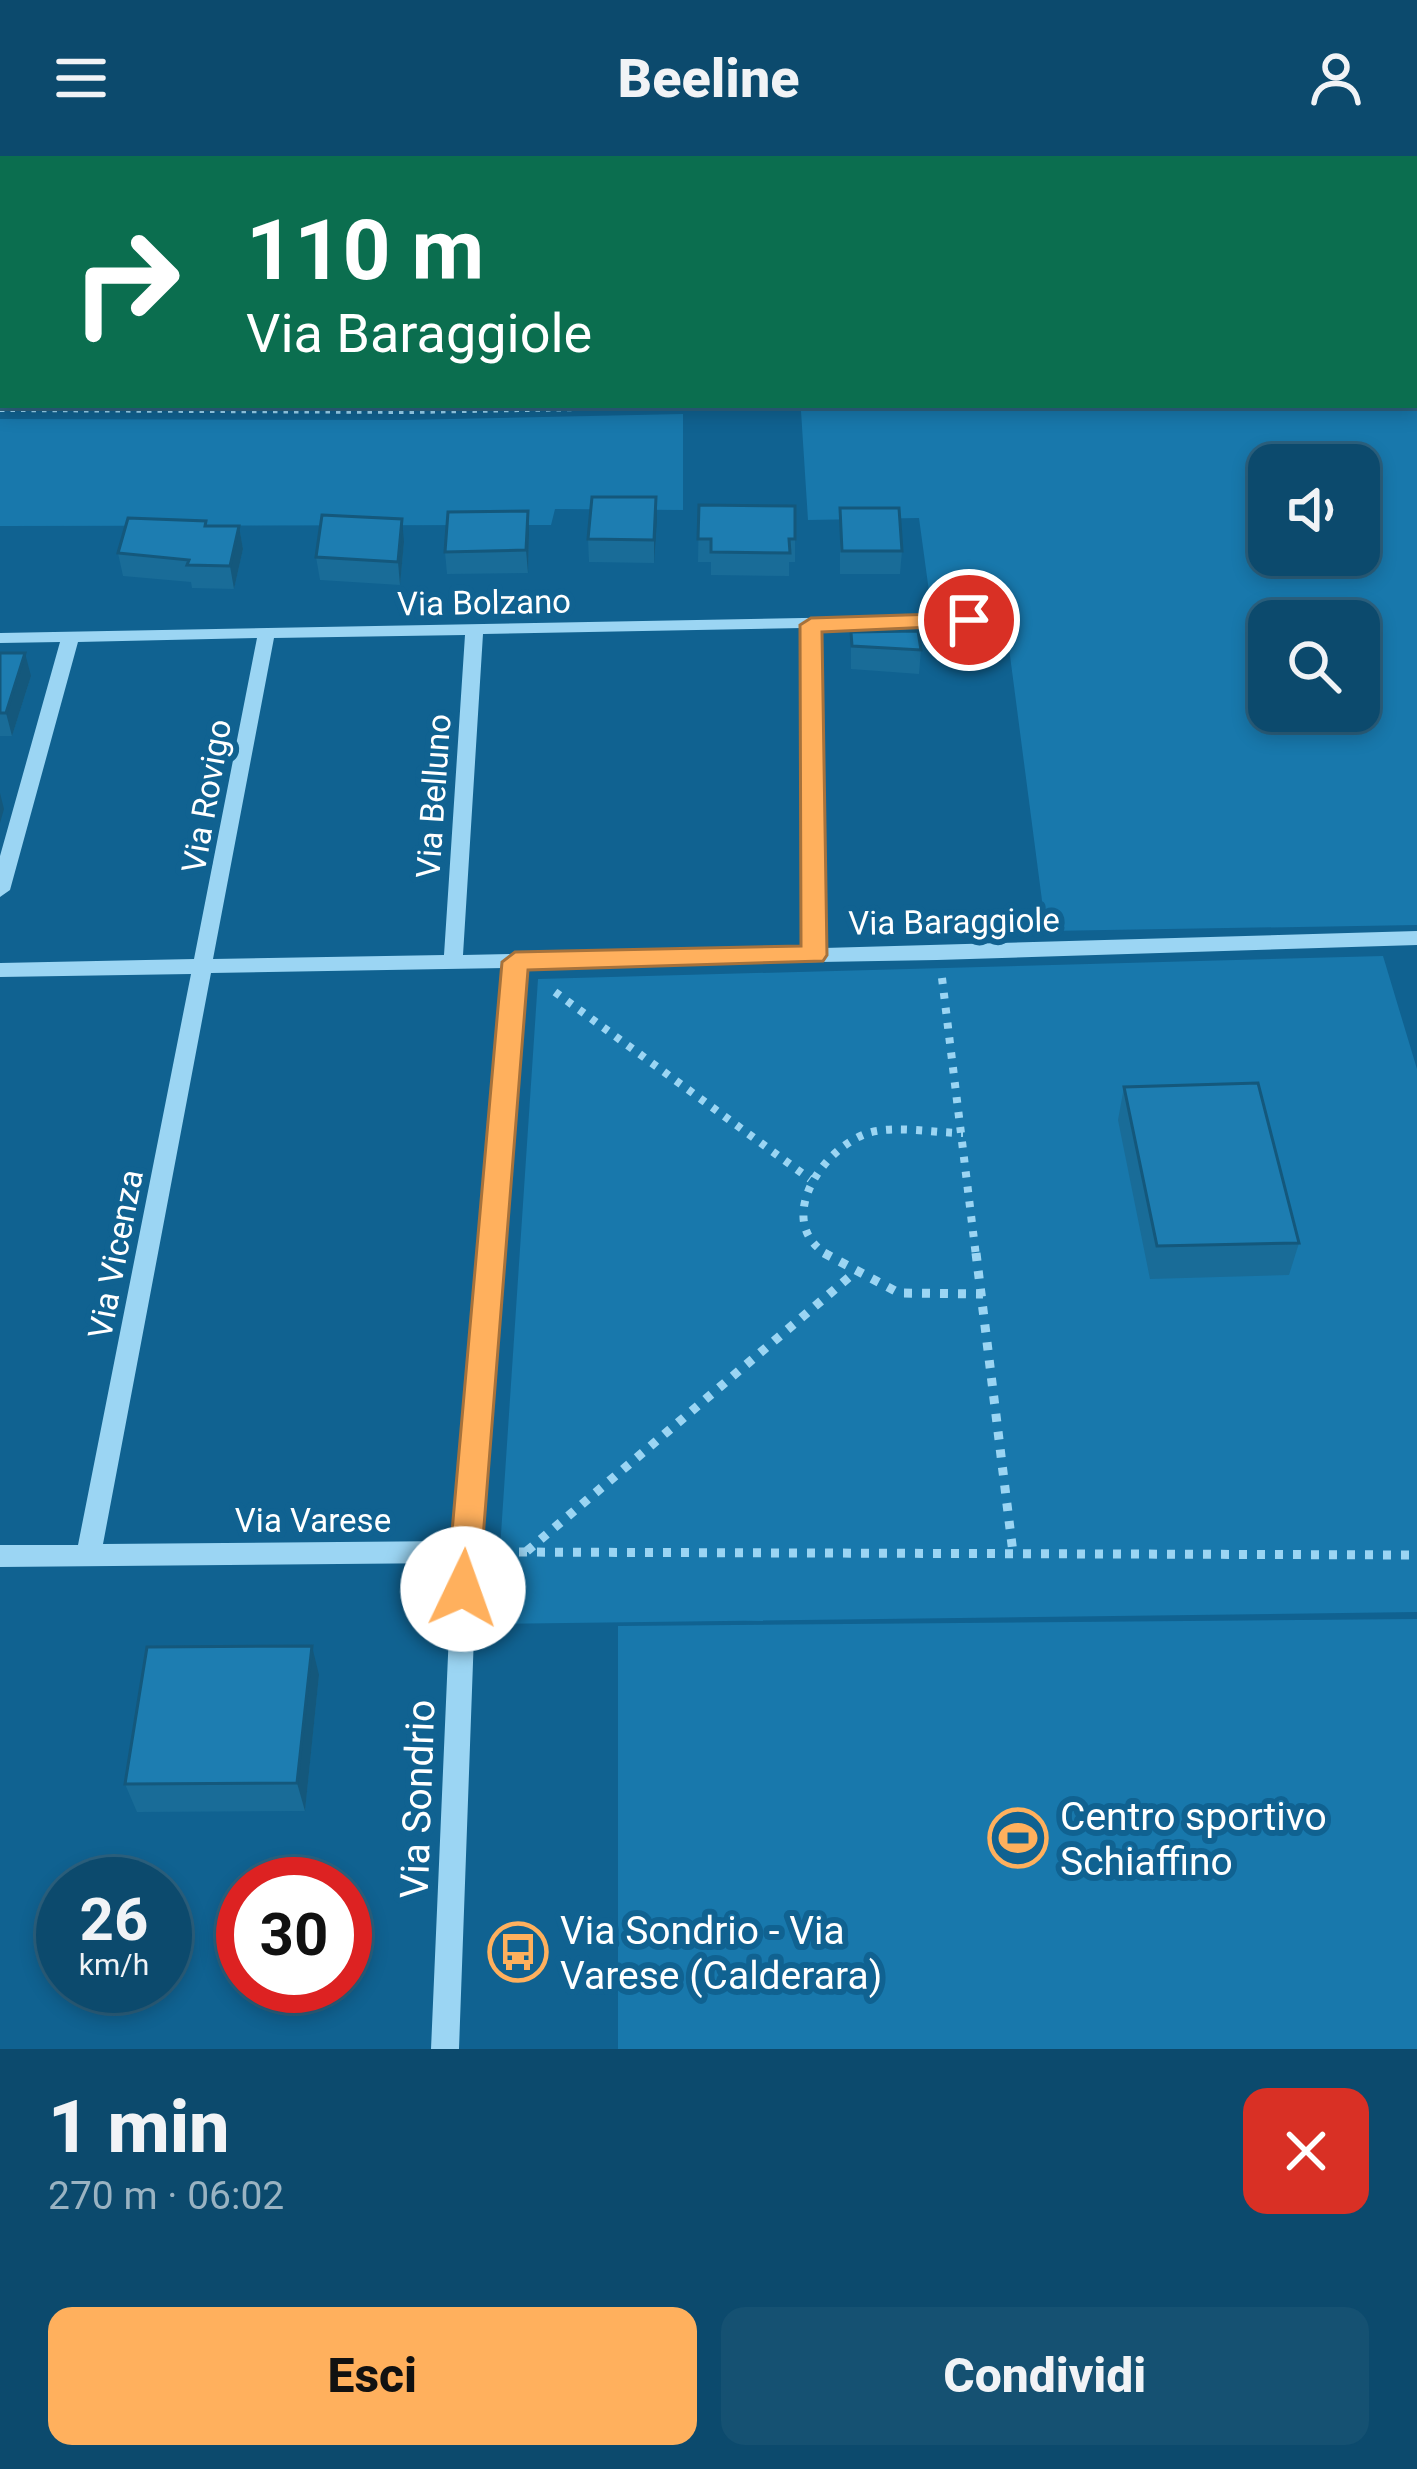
<!DOCTYPE html>
<html lang="it">
<meta charset="utf-8">
<style>
body{margin:0;font-family:Roboto,sans-serif;background:#155172;color:#f1f3f6;height:100vh;display:flex;flex-direction:column;font-size:45px;white-space:nowrap}
*{box-sizing:border-box;margin:0}
p{font-size:39px;color:#9ab3c2}
.icon{flex:none;width:66px;height:66px;fill:none;stroke:currentColor;stroke-width:2;stroke-linecap:round;stroke-linejoin:round}
.map{position:relative;height:1893px;overflow:hidden}
.details{display:flex;flex-direction:column;background:#0c4a6d;flex:1}
.details>*{flex:none}
.banner{position:absolute;left:0px;top:0px;width:1419px;height:252px;box-shadow:0 6px 18px #0003,0 0 0 3px #2c6280;background:#0b6e4f;color:#fff;overflow:hidden}
.fabs{position:absolute;left:1248px;top:288px;display:grid;gap:24px}
.fabs a{display:grid;place-items:center;width:132px;height:132px;border-radius:24px;background:#0c4a6d;box-shadow:0 6px 18px #0003,0 0 0 3px #2c6280;font-size:60px}
.speed{position:absolute;left:36px;top:1701px;display:flex;gap:24px;font-size:60px;font-weight:700;text-align:center}
.speed>*{display:grid;place-content:center;width:156px;height:156px;border-radius:50%;background:#0c4a6d;box-shadow:0 6px 18px #0003,0 0 0 3px #2c6280;line-height:1}
.speed small{font-size:30px;font-weight:400}
.speed .limit{border:18px solid #d22;background:#fff;color:#111}
.pin{position:absolute;display:grid;place-items:center;width:102px;height:102px;color:#fff;margin:-51px;border:6px solid #fff;border-radius:50%;box-shadow:0 3px 12px #0007}
.me{position:absolute;width:132px;margin:-66px;rotate:3deg;stroke-linejoin:round;filter:drop-shadow(0 0 9px #0008)}
.turn{display:flex;align-items:center;gap:42px;height:252px;padding:0 48px;font-size:54px}
.turn .icon{width:156px;height:156px;stroke-width:2.5}
.turn b{display:block;font-size:84px;line-height:102px}
.round{display:grid;place-items:center;flex:none;width:126px;height:126px;border-radius:24px;background:#155172}
.summary{display:flex;align-items:center;justify-content:space-between;height:204px;padding:0 48px}
h1{font-size:72px;font-weight:800;line-height:90px}
.action{display:flex;gap:24px;margin-top:auto;padding:24px 48px}
.action a{flex:1;height:138px;border-radius:24px;background:#ffb05d;color:#111;font-size:48px;font-weight:800;line-height:138px;text-align:center}
.action a+a{background:#155172;color:#f1f3f6}
header{display:flex;justify-content:space-between;align-items:center;height:156px;padding:0 48px;background:#0c4a6d;font-size:54px;font-weight:800}
.map>svg:first-child{display:block}
</style>
<header><svg class="icon" aria-label="menu" viewBox="0 0 24 24"><path d="M4 6h16M4 12h16M4 18h16"/></svg>Beeline<svg class="icon" aria-label="person" viewBox="0 0 24 24"><circle cx="12" cy="8" r="4"/><path d="M4 21q1-7 8-7t8 7"/></svg></header>
<div class="map">
<svg width="1417" height="1893" viewBox="0 0 1417 1893">
<rect width="100%" height="100%" fill="#106291"/>
<path fill="#1878ac" fill-rule="evenodd" d="M1417,252V769L1046,775L1009,492L969,464L933,465L919,362L808,364L801,255ZM1269,309H1359V399H1269ZM1269,465H1359V555H1269Z
M683,258V354L555,353L551,369L0,370V263L403,264Z
M1383,800L1417,913V1456L495,1468L538,823Z
M1417,1463V1893H618V1470Z"/>
<g fill="none" stroke-linecap="round" stroke-linejoin="round">
<path stroke="#9bd5f3" stroke-width="6" stroke-dasharray="4.5 6" stroke-linecap="butt" d="M0,253L409,255L759,249"/>
<path stroke="#9bd5f3" stroke-width="8" stroke-dasharray="6 9" stroke-linecap="butt" d="M942,822L976,1100
M555,836L810,1023
M830,1100C772,1069 820,993 868,977C894,969 935,977 963,977"/>
<path stroke="#9bd5f3" stroke-width="9" stroke-dasharray="8 10" stroke-linecap="butt" d="M824,1097L899,1137L983,1138
M976,1097L1013,1397
M527,1395L854,1117
M501,1396L1417,1399"/>
<path fill="#9bd5f3" fill-rule="evenodd" d="M969,459L978,464L975,468L820,472L824,792L1417,775V789L937,804L524,811L477,1396L459,1893H431L452,1407L0,1411V1389H78L191,818L0,821V807L194,803L257,482L78,486L10,734L0,741V700L60,486L0,487V477ZM802,472L804,792L463,799L483,478ZM465,479L444,799L213,803L274,482ZM505,812L454,1385L103,1388L211,817Z"/>
</g>
<path fill="#196c98" d="M32,0H73L71,3H33Z
M656,341L654,407L589,406L588,383Z
M699,349L795,383V406H789V420L711,419V406H698Z
M840,352L902,395L900,418H840Z
M207,370H239L243,393L234,433L192,432L191,426L123,420L118,397Z
M529,378L528,417L447,418L445,396Z
M404,386L400,429L320,424L316,401Z
M851,476L921,494L919,518L851,513Z
M0,497L31,520L12,580H0Z
M1124,931L1299,1087L1289,1119L1150,1123L1118,964Z
M319,1519L305,1655L137,1656L125,1628Z"/>
<path fill="#14587c" d="M656,341L657,364L654,407V384Z
M528,355L529,378L528,417L526,394Z
M402,363L404,386L400,429L398,406Z
M239,370L243,393L234,433L230,410Z
M25,497L31,520L12,580L6,557Z
M0,637L4,653L0,667Z
M312,1490L319,1519L305,1655L297,1627Z"/>
<path fill="#1d7db1" stroke="#14587c" stroke-width="3" d="M592,341H656L654,384L588,383Z
M699,349L795,350V383H789L790,397L711,396V383H698Z
M840,352H899L902,395H842Z
M528,355L526,394L445,396L448,356Z
M322,359L402,363L398,406L316,401Z
M128,362L206,365L205,370H239L230,410L187,409L189,404L118,397Z
M918,475L921,494L852,490L851,476Z
M0,497H25L6,557H0Z
M1258,927L1299,1087L1157,1090L1124,931Z
M312,1490L297,1627L125,1628L147,1491Z"/>
<path fill="#ffb05d" stroke="#a6723c" stroke-width="3" d="M969,457L980,464L977,469L822,476L827,799L823,805L528,814L479,1433L475,1443L463,1447L452,1443L447,1433L502,806L515,796L801,790L800,469L811,462Z"/>
<defs>
<symbol id="stadium-ring" viewBox="-11 -11 22 22"><circle r="9.5" fill="#106291" stroke="#ffb05d" stroke-width="1.5"/><path d="M0-5a6.5 5 0 1 0 0 10a6.5 5 0 1 0 0-10ZM-3.5-1.8h7v3.6h-7Z" fill="#ffb05d"/></symbol>
<symbol id="bus-ring" viewBox="-11 -11 22 22"><circle r="9.5" fill="#106291" stroke="#ffb05d" stroke-width="1.5"/><path d="M-5-6H5V4H4V6H2V4H-2V6H-4V4H-5ZM-3.5-4V0h7V-4ZM-3.5 1.2v1.5H-2V1.2ZM2 1.2v1.5H3.5V1.2Z" fill="#ffb05d"/></symbol>
</defs>
<g fill-rule="evenodd">
<use href="#stadium-ring" x="985" y="1649" width="66" height="66"/>
<use href="#bus-ring" x="485" y="1763" width="66" height="66"/>
</g>
<g text-anchor="middle" stroke-width="12" stroke-linejoin="round" paint-order="stroke">
<g font-size="33" fill="#fff" stroke="#106291">
<text transform="translate(484 446) rotate(-1)" y="12">Via Bolzano</text>
<text transform="translate(206 640) rotate(-80)" y="12">Via Rovigo</text>
<text transform="translate(433 640) rotate(-86)" y="12">Via Belluno</text>
<text transform="translate(954 765) rotate(-1)" y="12">Via Baraggiole</text>
<text transform="translate(115 1098) rotate(-79)" y="12">Via Vicenza</text>
<text x="313" y="1376">Via Varese</text>
</g>
<g font-size="39" fill="#fff" stroke="#106291">
<text transform="translate(417 1643) rotate(-88)" y="14">Via Sondrio</text>
</g>
<g font-size="39" fill="#fff" stroke="#106291" text-anchor="start">
<text x="1060" y="1674">Centro sportivo<tspan x="1060" dy="45">Schiaffino</tspan></text>
<text x="560" y="1788">Via Sondrio - Via<tspan x="560" dy="45">Varese (Calderara)</tspan></text>
</g>
</g>
</svg>
<div class="fabs">
<a><svg class="icon" aria-label="sound" viewBox="0 0 24 24"><path d="M4 9h4l5-4v14l-5-4H4zM17 9q2 3 0 6"/></svg></a>
<a><svg class="icon" aria-label="search" viewBox="0 0 24 24"><circle cx="10" cy="10" r="6"/><path d="M15 15l6 6"/></svg></a>
</div>
<div class="speed"><div>26<small>km/h</small></div><div class="limit">30</div></div>
<div class="pin" style="left:969px;top:464px;background:#d93025"><svg class="icon" aria-label="arrive" viewBox="0 0 24 24"><path d="M6 21V4h12l-3 4 3 4H6"/></svg></div>
<svg class="me" style="left:463px;top:1433px" viewBox="-20 -20 40 40"><circle r="19" fill="#fff"/><path d="M0-13L10 11 0 6-10 11z" fill="#ffb05d"/></svg>
<div class="banner">
<div class="turn"><svg class="icon" aria-label="right" viewBox="0 0 24 24"><path d="M7 20v-9h11M14 6l5 5-5 5"/></svg><div><b>110 m</b>Via Baraggiole</div></div>
</div>
</div>
<section class="details">
<div class="summary"><div><h1>1 min</h1><p>270 m · 06:02</p></div><a class="round" style="background:#d93025;color:#fff"><svg class="icon" aria-label="close" viewBox="0 0 24 24"><path d="M6 6l12 12M18 6L6 18"/></svg></a></div>
<div class="action"><a>Esci</a><a>Condividi</a></div>
</section>
